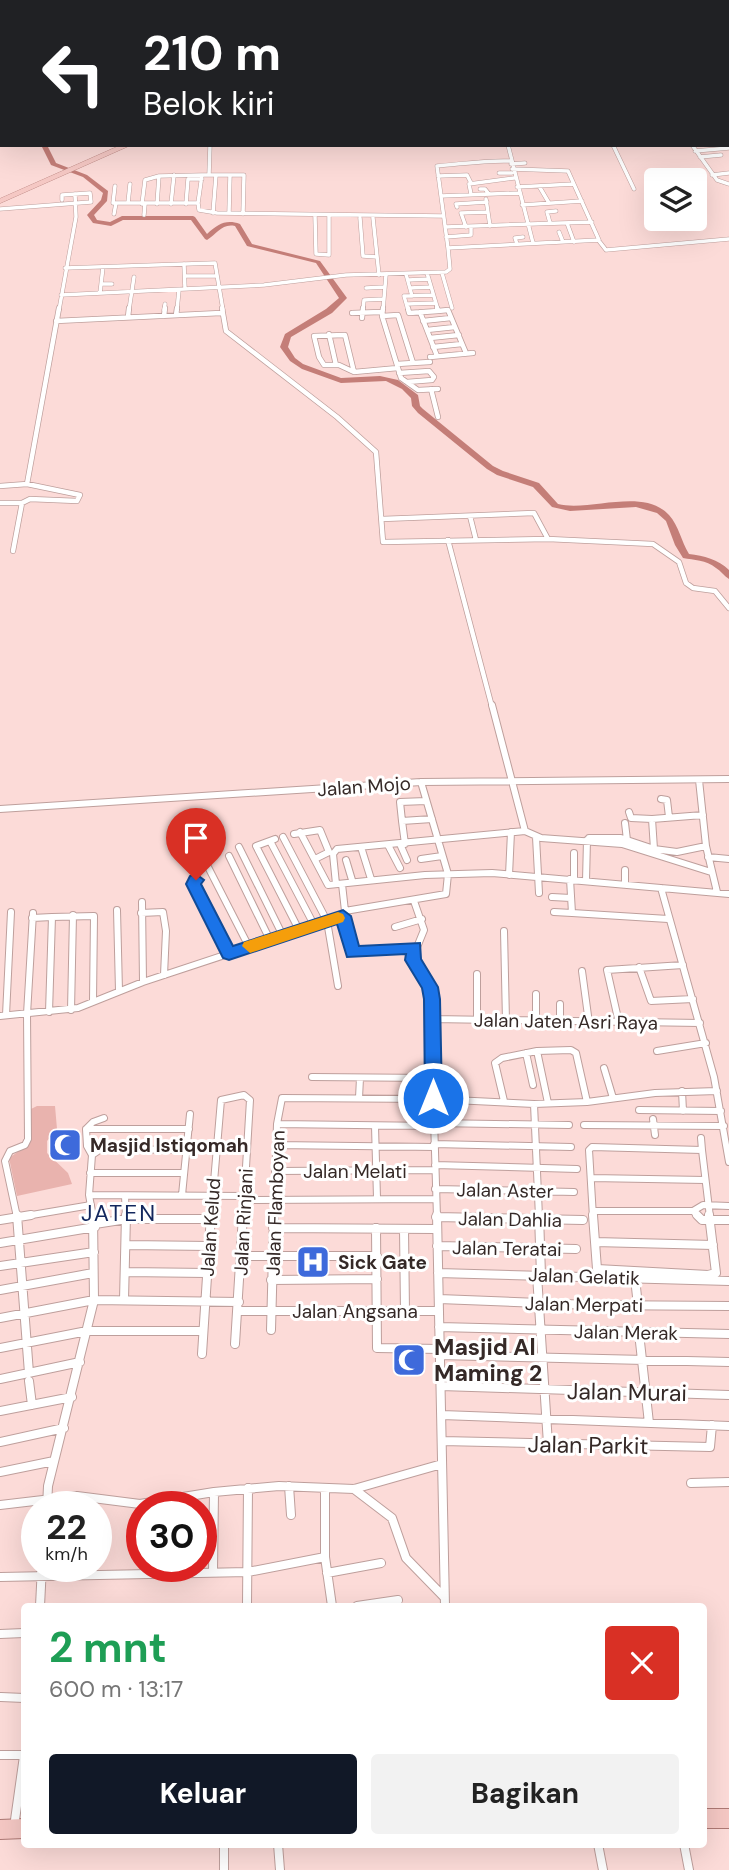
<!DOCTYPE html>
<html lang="id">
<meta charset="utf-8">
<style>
body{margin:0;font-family:"DM Sans",sans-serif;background:#f2f2f2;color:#222;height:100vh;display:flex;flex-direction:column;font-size:26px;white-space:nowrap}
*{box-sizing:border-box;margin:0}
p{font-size:23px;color:#767676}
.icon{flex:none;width:38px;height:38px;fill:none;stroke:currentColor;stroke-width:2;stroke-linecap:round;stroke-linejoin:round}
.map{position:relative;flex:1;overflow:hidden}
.panel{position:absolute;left:21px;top:1603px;width:686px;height:245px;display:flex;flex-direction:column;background:#fff;border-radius:7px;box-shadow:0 7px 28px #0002}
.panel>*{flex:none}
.hud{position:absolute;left:0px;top:0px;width:730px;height:147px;box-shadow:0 7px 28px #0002;background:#202124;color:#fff;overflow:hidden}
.controls{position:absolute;left:644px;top:168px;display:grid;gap:14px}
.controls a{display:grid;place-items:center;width:63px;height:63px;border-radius:7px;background:#fff;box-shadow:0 7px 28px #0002;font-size:35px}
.speed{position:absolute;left:21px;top:1491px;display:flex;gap:14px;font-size:35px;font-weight:700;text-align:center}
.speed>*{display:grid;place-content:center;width:91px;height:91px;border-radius:50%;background:#fff;box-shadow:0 7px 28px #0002;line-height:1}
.speed small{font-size:18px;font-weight:400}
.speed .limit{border:10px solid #d22;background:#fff;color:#111}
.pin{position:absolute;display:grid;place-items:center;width:60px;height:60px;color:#fff;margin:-72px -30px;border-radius:50% 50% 50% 0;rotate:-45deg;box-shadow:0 0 7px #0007}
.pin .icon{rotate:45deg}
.me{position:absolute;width:77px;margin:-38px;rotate:0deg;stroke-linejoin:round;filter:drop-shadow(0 0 5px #0008)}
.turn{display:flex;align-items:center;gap:24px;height:147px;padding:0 28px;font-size:32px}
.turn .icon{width:91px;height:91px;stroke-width:2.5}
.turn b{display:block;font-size:49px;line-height:60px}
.round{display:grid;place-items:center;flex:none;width:74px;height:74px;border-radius:7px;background:#f2f2f2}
.headline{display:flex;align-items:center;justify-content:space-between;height:119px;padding:0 28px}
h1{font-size:42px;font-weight:700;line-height:52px;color:#1e9e55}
.cta{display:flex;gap:14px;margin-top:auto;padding:14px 28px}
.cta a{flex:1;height:80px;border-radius:7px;background:#111827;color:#fff;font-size:28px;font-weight:700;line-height:80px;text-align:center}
.cta a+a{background:#f2f2f2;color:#222}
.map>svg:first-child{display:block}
</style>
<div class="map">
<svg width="729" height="1870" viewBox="0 0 729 1870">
<rect width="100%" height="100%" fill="#fcdbd8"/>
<path fill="#e9b3ae" d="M37,1106H55L57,1129L47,1141V1153L68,1173L72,1184L17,1196L9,1158L29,1144L31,1109Z"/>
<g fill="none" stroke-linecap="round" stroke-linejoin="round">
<path fill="#c47e78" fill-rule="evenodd" d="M0,138H2V142H0Z
M41,145H47L56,163L87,175L108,191L107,201L94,215L97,220L110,222L122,216H193L195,217L207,234C218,224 226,219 240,224L252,244L320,261L347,298L332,313L291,337L288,347L295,358L303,364L341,378L380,376L398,380L418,395L420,406L423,409L493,466L503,471L539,483L558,504C590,512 643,487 669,515C679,526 681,541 689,554C704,556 718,559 729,570V579C724,576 721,571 716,568C706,560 694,560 683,558L675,545L666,521L657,513L636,507L570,511L552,507L533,487L497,475L487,469L418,413L412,406L411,398L402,389L386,381L341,383L302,369L290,361L280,347L285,334L326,309L339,298L316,263L247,246L235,226C222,223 217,234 207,240L205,239L191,220H123L111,226L93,223L87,215L101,200L103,193L83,177L51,165Z"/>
<defs>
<path id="minor-far3" d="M565,0H571
M106,2L135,0
M173,2H238
M491,2L530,0
M508,145L533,243
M613,145L634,189
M692,145L717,180L729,184
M695,151L729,148
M700,157L721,155
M511,164L525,163
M499,173H512
M209,175H244L243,214
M712,175L729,173
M438,176L467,175L471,183
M115,186L113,203H116
M539,186L549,203
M517,187L574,184
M480,189H485L489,194
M471,194L469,184L514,178
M441,196L519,193
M486,199L490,226
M128,203L130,184
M198,203L202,175H209L210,145
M142,204L145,180L159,176
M157,204L159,176L202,175
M171,204L174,175
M186,204L188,179H202
M522,205L582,201
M457,207L456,204L487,202
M0,209L91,202L90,193L62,195V200
M213,213L216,175
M229,213L230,175
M114,214L116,203H198L199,210L217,213L443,216
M144,215L145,204
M315,216L316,254L329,255V216
M360,218L363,256L377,257
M373,218L379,275
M550,223L547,212L556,211
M567,223L574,242
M445,227L592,222
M466,227L461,213L488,212
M559,232L563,242
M446,237L471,235V227
M599,241L606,250L729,239
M517,244L515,238L523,237
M448,248L437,166C462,164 485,160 510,161
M184,264L185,289
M65,268L215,263L223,310
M427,273L438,310
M442,273L452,308
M406,274L412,296
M185,276H217
M408,280L429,279
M101,284H112
M366,288L384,287
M410,288L431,287
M100,293L103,267
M61,295L264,285L346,275L446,272L450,269L448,248L599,240L568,171L512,169
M407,304L436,303
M59,310L76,217L75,194
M129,310L134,277
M164,310L165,304
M177,310L179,290
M363,310L364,300L383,299
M383,310L386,275
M408,310L404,296L433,295"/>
<path id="minor-far2" d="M222,308L226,331L337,417L376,452L383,542L548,539L653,544L679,562L686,583L693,588L715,591L729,608
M383,308L382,316L401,378L418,390L438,389
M408,308L409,313L438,311
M437,308L438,311L448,310L466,353
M420,312L437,356
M352,313L381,312
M176,315L177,308
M164,316L165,308
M382,316L398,315L413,363L397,364
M128,317L129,308
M362,318L363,308
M56,321L221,313
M423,321L451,318
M427,330L455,327
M329,334L336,365
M345,335L354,372L339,365H324L319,357L314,336Z
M430,338L459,335
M433,347L462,344
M430,357L473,353
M413,363L430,362
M354,372L398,368
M399,373L429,371L434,377L432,380L407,382
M431,389L438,417
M27,484L59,308
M0,486L27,484L80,495L77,501L30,499L22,503H0
M470,516L476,540
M382,519L534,513L548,539
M448,540L492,707
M13,551L22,503"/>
<path id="minor-far1" d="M492,705L525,831
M699,780L706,846L717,892
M661,799L667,800L669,817
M426,801L400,802L402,821L432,819
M0,809L421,782L729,779
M629,812L631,818L652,819
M703,815L652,819L654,849L677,852L706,846
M402,821L405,844
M625,823L627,840
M525,831L541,838L622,844L711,872
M300,832L328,885L425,875L492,873L729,894
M294,834L320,830L329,852L315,859
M283,837L327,921L338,986
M536,837L539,893
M589,838H621L654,849
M275,839L256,846L299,930
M270,841L313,923
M400,844L407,860
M388,845L400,868
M239,847L283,936
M361,847L371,879
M574,853V879
M229,856L270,940
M708,857L729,859
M421,859L442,856
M346,860L352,880
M206,863L249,947
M625,870V884
M509,875L511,832
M195,877L193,884L228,953
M570,879L572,913L668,919
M586,881L587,840
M336,884L333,854L337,849L525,831
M342,884L345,911
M661,888L714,1077L729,1162
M552,897L571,898
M414,901L424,930L413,957L430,987L437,1217
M142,902L143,982
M117,910L119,991
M554,912L572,913
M141,913L163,912L166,931L164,975
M343,916L353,952L415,947
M52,917L94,916L93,1001
M32,918L52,917L49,1012
M395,927L422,919
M504,931L506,1021
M639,967L651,1001L693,999
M582,971L589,1023
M477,974V1020
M536,994V1022
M560,1004V1022
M71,1010L73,915
M6,1015L11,912
M0,1016L78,1008L143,982L340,917L345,911L446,894L448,874L421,782
M433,1019L700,1023
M619,1023L607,970L683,965
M537,1051L571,1050L576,1053L587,1102
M657,1051L706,1043
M526,1053L533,1085
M604,1068L613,1098
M312,1077L433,1078
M682,1091L683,1111
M359,1098L360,1078
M504,1101L495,1063L502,1058L537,1051L548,1103
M534,1104L539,1217
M639,1110L721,1111
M653,1119L655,1135
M434,1123L569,1125
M277,1124L434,1126
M584,1125L724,1126
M375,1126L377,1198
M86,1129H189
M701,1138L702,1150
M434,1144L571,1147
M276,1145L435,1147
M92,1155L101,1149L187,1150
M435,1165L577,1169
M275,1171L435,1170
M90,1173H184
M591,1178L705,1180
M435,1189L574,1192
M89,1195L245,1196
M182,1195L190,1114
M125,1196L126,1217
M245,1200L436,1199
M593,1211H693
M17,1217L5,1161L10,1151L25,1145L28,1139L27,1014L33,913
M20,1217L91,1205
M93,1217L89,1195L92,1155L87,1146L86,1129L93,1122L104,1118
M211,1217L221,1100L244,1095L250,1100L243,1217
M274,1217L277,1124L282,1098L433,1099L534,1104L587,1102L655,1093L717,1091
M593,1217L589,1150L592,1147L702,1150L710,1217
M699,1217L693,1211L703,1205L729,1206"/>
<path id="minor" d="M17,1215L29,1373
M437,1215L445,1606
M539,1215L541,1275
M593,1215L597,1269L708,1275L716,1273L709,1215
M697,1215L702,1220H729
M436,1217L583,1220
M0,1220L31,1215
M95,1224L127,1219H211
M273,1228L436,1229
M376,1228L377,1348L440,1349
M404,1229L405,1311
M595,1242L713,1245
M0,1243L95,1227
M127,1245L209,1246
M437,1246L576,1249
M241,1256H377
M0,1266L94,1252
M126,1272L207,1273
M438,1273L729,1281
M537,1275L548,1444
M635,1278L638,1306
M271,1280L377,1279
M0,1290L93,1273
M439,1299L590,1305L729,1306
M124,1300L126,1215
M238,1311H439
M0,1318L94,1300L239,1302
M439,1327L729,1334
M271,1330L274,1215
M639,1333L649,1423
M235,1344L243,1215
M0,1348L87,1331H203
M202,1354L211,1215
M440,1355L729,1362
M0,1379L80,1362
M29,1381L32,1405
M441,1386L729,1395
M0,1411L72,1397
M442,1415L729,1426
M442,1441L710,1447L712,1425
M0,1442L64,1428
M0,1472L54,1461
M691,1483L729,1482
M289,1486L291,1515
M354,1489L392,1518L406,1558L444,1597
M0,1505L77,1496L140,1504L214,1492L279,1486L354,1489L442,1464
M47,1507L48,1486L94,1300L93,1215
M325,1557L332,1606
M213,1572L214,1492
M327,1573L381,1563
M0,1577L248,1572L325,1557V1488
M40,1606L42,1566
M247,1606L248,1488
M357,1606L398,1600
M0,1634L24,1633
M1,1697L24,1698
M0,1755H24
M14,1827L24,1756
M224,1844V1870
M278,1844L280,1870
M598,1844L603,1870
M684,1844L689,1870"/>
<path id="major-far1" d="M624,0L633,2
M0,201L126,145"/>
<path id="major" d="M704,1814H729
M704,1823H729
M0,1825L24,1824
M0,1834L24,1833"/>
</defs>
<use href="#minor-far3" stroke="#be9f9c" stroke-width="4.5"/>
<use href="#minor-far2" stroke="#be9f9c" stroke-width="6"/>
<use href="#minor-far1" stroke="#be9f9c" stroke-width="8"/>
<use href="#minor" stroke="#be9f9c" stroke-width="10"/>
<use href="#major-far1" stroke="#ae7974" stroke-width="5"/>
<use href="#major" stroke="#ae7974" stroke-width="12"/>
<use href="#minor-far3" stroke="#fff" stroke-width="3.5"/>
<use href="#minor-far2" stroke="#fff" stroke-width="4.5"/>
<use href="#minor-far1" stroke="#fff" stroke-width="6"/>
<use href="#minor" stroke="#fff" stroke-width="8"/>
<use href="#major-far1" stroke="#f5c8c4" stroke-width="4.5"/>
<use href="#major" stroke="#f5c8c4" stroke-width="10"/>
</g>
<path fill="#1a73e8" stroke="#114b97" stroke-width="2" d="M196,874L204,880L201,884L233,946L343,910L351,916L359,946L420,943L421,959L438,987L440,999L442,1098L439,1104L433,1106L427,1104L425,1098L424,999L422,988L405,960L406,954L347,957L337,924L229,960L223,958L186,884L190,876Z"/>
<path fill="#f59e0b" d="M338,912L343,914L345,918L343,922L250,953L242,946L244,942Z"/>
<defs>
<symbol id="mosque-square" viewBox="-11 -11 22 22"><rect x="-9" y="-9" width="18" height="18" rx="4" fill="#3e6adb" stroke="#fff"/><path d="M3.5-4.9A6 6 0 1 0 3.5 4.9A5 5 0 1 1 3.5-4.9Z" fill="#fff"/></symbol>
<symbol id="hospital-square" viewBox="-11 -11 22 22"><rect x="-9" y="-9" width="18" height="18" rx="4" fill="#3e6adb" stroke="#fff"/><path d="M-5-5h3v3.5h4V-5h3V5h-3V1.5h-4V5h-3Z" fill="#fff"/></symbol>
</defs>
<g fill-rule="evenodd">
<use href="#mosque-square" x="46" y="1126" width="38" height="38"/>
<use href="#hospital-square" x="294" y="1243" width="38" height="38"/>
<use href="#mosque-square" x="390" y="1341" width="38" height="38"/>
</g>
<g text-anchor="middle" stroke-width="6" stroke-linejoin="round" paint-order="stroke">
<g font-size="19" fill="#352927" stroke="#fff">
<text transform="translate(364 786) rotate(-4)" y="7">Jalan Mojo</text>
<text transform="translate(566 1021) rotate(1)" y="7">Jalan Jaten Asri Raya</text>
<text x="355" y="1178">Jalan Melati</text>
<text transform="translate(505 1190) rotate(1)" y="7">Jalan Aster</text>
<text transform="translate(275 1203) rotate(-88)" y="7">Jalan Flamboyan</text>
<text transform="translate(510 1219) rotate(1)" y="7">Jalan Dahlia</text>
<text transform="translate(243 1222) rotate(-87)" y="7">Jalan Rinjani</text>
<text transform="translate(210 1227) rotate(-86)" y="7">Jalan Kelud</text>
<text transform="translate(507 1248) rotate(1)" y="7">Jalan Teratai</text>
<text transform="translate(584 1276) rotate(2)" y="7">Jalan Gelatik</text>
<text transform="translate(584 1304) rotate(1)" y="7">Jalan Merpati</text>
<text x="355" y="1318">Jalan Angsana</text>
<text transform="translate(626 1332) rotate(1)" y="7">Jalan Merak</text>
</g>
<g font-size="19" font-weight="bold" fill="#352927" stroke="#fff" text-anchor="start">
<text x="90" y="1152">Masjid Istiqomah</text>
<text x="338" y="1269">Sick Gate</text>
</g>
<g font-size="23" letter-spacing="2" fill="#13275d" stroke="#fff">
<text x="119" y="1221">JATEN</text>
</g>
<g font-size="23" font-weight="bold" fill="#352927" stroke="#fff" text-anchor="start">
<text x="434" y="1355">Masjid Al<tspan x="434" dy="26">Maming 2</tspan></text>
</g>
<g font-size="23" fill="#352927" stroke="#fff">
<text transform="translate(627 1392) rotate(1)" y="8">Jalan Murai</text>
<text transform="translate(588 1445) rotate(1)" y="8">Jalan Parkit</text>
</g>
</g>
</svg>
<div class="controls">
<a><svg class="icon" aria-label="layers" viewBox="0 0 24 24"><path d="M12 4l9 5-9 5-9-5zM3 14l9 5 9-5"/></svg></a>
</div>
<div class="speed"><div>22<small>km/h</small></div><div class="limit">30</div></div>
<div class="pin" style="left:196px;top:880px;background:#d93025"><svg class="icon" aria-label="arrive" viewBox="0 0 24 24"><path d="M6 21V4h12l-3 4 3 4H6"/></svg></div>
<svg class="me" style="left:433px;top:1098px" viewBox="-20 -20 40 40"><circle r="17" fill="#1a73e8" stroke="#fff" stroke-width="3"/><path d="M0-11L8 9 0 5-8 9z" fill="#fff"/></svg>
<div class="hud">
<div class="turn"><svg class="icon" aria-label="left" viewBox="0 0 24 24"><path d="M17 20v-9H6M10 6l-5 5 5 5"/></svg><div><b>210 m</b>Belok kiri</div></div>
</div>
<section class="panel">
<div class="headline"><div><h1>2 mnt</h1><p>600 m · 13:17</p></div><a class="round" style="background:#d93025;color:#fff"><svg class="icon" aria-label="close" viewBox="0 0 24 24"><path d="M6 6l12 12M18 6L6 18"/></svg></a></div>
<div class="cta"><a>Keluar</a><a>Bagikan</a></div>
</section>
</div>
